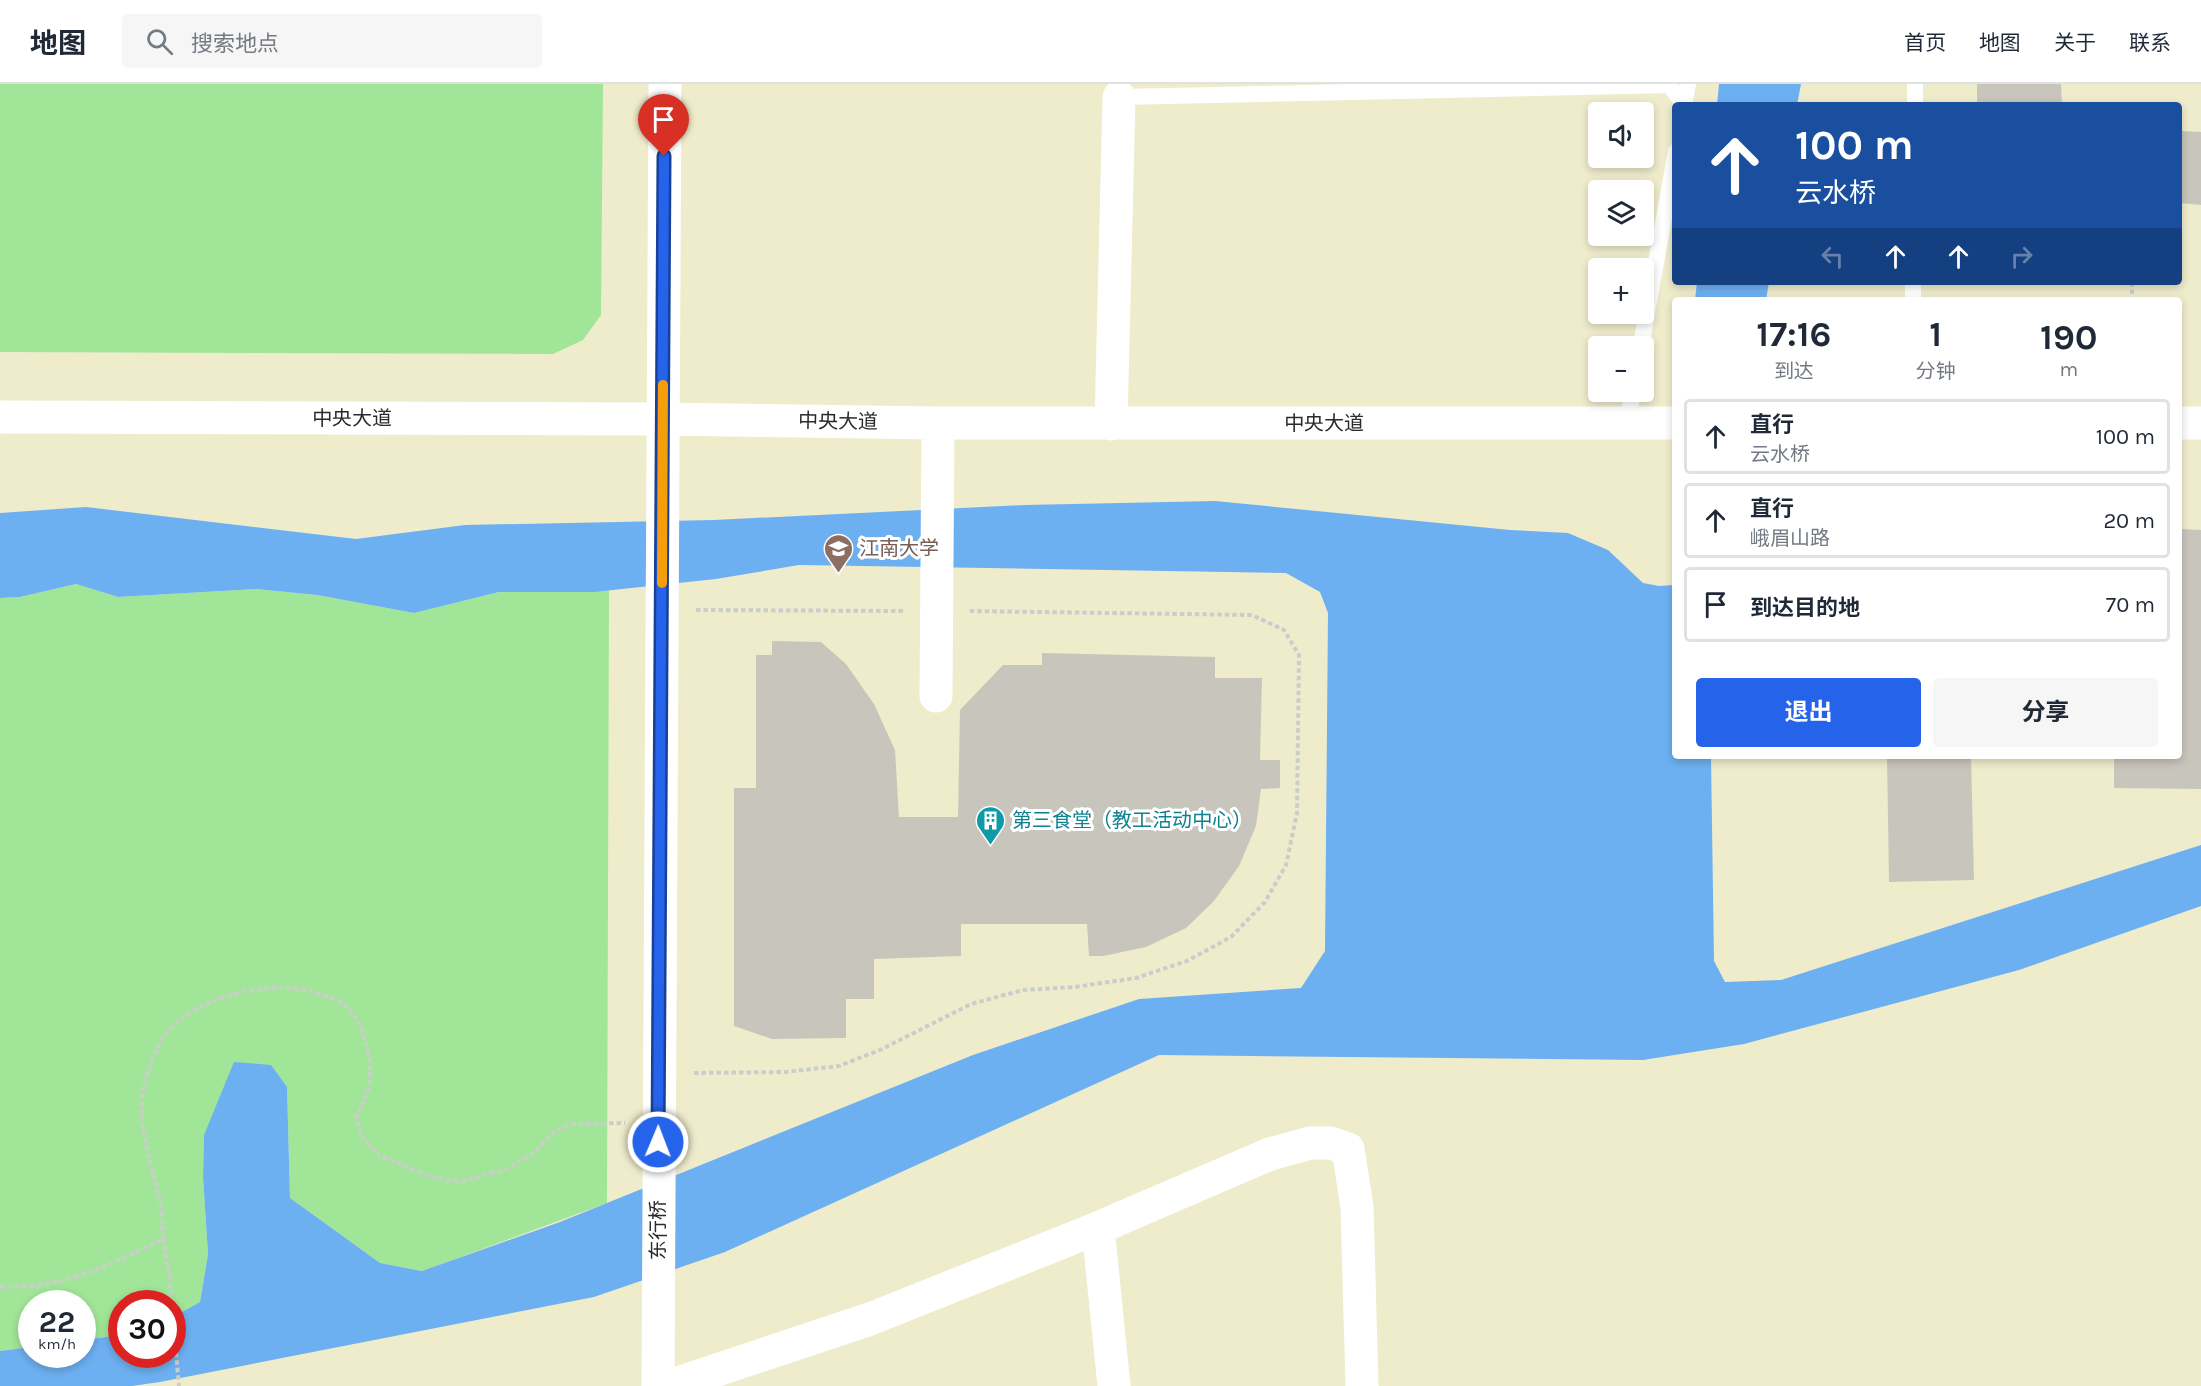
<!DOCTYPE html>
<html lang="zh">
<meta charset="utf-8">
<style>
body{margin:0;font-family:Karla,"Noto Sans SC",sans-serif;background:#f6f6f7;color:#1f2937;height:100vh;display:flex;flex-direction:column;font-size:22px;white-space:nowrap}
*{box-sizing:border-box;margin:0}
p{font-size:20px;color:#747a83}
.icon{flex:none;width:33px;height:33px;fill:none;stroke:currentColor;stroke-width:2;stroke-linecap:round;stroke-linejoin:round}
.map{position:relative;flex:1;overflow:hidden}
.details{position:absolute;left:1672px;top:213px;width:510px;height:462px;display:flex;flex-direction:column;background:#fff;border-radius:6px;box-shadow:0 3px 9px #0003}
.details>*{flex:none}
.guide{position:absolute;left:1672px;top:18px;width:510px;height:183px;border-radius:6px;box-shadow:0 3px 9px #0003;background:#1a4fa0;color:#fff;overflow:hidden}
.controls{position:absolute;left:1588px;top:18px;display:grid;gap:12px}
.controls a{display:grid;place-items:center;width:66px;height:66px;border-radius:6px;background:#fff;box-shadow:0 3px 9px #0003;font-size:30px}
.speed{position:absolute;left:18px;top:1206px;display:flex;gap:12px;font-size:30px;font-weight:700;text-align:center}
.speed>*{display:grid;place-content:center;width:78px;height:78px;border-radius:50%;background:#fff;box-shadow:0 3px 9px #0003;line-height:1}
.speed small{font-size:15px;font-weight:400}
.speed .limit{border:9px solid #d22;background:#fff;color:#111}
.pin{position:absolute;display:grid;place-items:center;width:51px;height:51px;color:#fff;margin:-62px -26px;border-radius:50% 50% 50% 0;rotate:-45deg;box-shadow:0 0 6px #0007}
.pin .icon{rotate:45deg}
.me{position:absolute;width:66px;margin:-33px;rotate:1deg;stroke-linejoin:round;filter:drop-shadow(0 0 4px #0008)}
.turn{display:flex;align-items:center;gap:21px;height:126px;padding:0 24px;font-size:27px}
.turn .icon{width:78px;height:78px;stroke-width:2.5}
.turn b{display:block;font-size:42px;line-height:51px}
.lanes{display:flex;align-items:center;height:57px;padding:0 24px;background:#0003;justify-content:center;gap:30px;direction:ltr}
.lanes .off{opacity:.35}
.eta{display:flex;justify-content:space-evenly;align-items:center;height:102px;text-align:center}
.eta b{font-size:36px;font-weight:700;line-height:42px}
.button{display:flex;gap:12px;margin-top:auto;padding:12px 24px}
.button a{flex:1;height:69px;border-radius:6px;background:#2563eb;color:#fff;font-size:24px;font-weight:700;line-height:69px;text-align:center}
.button a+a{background:#f6f6f7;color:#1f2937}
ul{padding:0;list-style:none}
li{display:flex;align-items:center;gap:18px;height:75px;margin:0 12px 9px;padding:0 12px;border:3px solid #e0e1e3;border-radius:6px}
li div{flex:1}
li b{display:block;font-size:22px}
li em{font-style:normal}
header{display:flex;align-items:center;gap:36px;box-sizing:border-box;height:84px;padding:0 30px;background:#fff;border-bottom:2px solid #e0e1e3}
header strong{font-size:28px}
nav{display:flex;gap:33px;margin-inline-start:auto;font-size:21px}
.search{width:420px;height:54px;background:#f6f6f7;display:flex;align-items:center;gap:15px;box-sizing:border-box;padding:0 21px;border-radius:6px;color:#747a83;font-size:22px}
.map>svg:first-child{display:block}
</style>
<header>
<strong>地图</strong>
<div class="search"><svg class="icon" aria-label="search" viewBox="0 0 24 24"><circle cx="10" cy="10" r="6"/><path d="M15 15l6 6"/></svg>搜索地点</div>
<nav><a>首页</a><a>地图</a><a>关于</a><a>联系</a></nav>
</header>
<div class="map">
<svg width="2201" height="1302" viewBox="0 0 2201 1302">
<rect width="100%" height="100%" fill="#edeadd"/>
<path fill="#efeccc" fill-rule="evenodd" d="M0,0H2201V1302H0ZM1676,21H2180V198H1676ZM1599,28H1644V74H1599ZM1599,106H1644V152H1599ZM1599,184H1644V230H1599ZM1676,216H2180V672H1676ZM1599,262H1644V308H1599ZM32,1220H82V1270H32ZM122,1220H172V1270H122Z"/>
<path fill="#a0e598" d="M0,0H603L601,231L583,256L553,270L0,268Z
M76,500L118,513L256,505L317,511L414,529L499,508L609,506L607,1119L423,1187L380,1179L290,1114L287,1003L204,1051L203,1093L208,1170L200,1218L173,1233L172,1220H122L121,1251L83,1256L82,1220H32L31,1263L0,1267V514L20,513Z"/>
<path fill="#6db0f1" d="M1719,0H1801L1797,21H1717Z
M1697,198H1769L1766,216H1695Z
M1215,417L1510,446L1568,449L1608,466L1643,499L1659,502L1675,501L1676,672H1711L1714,877L1725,898L1781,896L2201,761V822L2019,886L1744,960L1643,976L1159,971L725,1168L594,1213L160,1298L132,1302H0V1267L31,1263L32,1270H82L83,1256L121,1251L122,1270H172L173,1233L200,1218L208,1170L203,1093L204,1051L234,978L271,981L287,1003L290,1114L380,1179L422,1187L560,1138L973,971L1139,915L1301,904L1325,867L1328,529L1320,508L1286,489L799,481L716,495L594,508H499L414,529L317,511L256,505L118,513L76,500L20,513L0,514V429L86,423L356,455L465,441L714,436L1025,421Z"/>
<path fill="#c8c6bc" d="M1977,0H2061L2062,21H1977Z
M2180,47L2201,48V121L2180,119Z
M2180,445L2201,446V705L2114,704V672H2180Z
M772,557L821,558L846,580L874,620L895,666L899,733H958L960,626L1003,581H1042V569L1215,573V594H1262L1260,676H1280V704L1261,705L1256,742L1239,782L1214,817L1186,844L1146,863L1103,872H1089L1087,840H961V872L874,875V915H846V954L772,955L734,942V704H756V571H772Z
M1887,672H1971L1974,796L1889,798Z"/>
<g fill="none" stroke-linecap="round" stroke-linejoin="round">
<path stroke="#ccc" stroke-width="4" stroke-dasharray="4.5 3" stroke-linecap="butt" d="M2132,198V216
M696,526L904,527
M694,989L786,988L839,982L880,966L971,920L1023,906L1075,903L1136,894L1187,877L1231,853L1265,818L1286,781L1297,729L1299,571L1284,546L1252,531L969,527
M163,1155L168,1182L172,1220
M0,1203C62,1205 108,1182 163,1155C162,1146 163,1137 162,1128C156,1088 136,1049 143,1007C147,987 156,960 170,945C208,905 292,891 340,918C356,927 363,947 367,964C373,996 371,1004 356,1033L362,1053L379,1071L425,1091L458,1098L504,1086L533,1070L552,1049L571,1040L625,1039
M172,1224L179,1302"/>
<path stroke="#fff" stroke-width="16" d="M1668,0L1684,20
M1119,6V13L1670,1
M1684,21L1688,0
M1915,21V0
M1913,216V198
M1641,262L1676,67
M1627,338L1633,308"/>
<path stroke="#fff" stroke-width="33" d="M0,333L663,335L938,339H1676
M2180,339H2201
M1111,340L1119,13
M936,612L938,339
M1098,1144L1114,1302
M658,1302L665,0
M669,1302L870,1235L1098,1144L1270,1070L1310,1059H1331L1348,1065L1357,1123L1362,1302"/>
</g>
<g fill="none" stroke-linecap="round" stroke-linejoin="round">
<defs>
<path id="route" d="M658,1058L664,72"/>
</defs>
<use href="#route" stroke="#184099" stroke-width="15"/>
<use href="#route" stroke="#2563eb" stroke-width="10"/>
<path stroke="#f59e0b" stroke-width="10" d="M662,499L663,301"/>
</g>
<defs>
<symbol id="university-pin" viewBox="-11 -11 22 30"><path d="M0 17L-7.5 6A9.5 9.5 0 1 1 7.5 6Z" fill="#8d6e63" stroke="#fff"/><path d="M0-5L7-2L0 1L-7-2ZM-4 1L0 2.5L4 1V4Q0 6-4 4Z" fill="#fff"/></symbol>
<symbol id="building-pin" viewBox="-11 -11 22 30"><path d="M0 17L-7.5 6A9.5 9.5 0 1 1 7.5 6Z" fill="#0f9aa8" stroke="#fff"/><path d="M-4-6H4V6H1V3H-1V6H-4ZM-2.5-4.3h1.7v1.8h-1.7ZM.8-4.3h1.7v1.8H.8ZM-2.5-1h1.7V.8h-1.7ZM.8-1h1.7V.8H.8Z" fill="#fff"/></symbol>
</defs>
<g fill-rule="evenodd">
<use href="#university-pin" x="822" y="448" width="33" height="45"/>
<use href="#building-pin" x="974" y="720" width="33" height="45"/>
</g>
<g text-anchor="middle" stroke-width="6" stroke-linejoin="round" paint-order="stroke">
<g font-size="20" fill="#2b2b2b" stroke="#fff">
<text x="352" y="341">中央大道</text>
<text transform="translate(838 337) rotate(1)" y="7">中央大道</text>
<text x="1324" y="346">中央大道</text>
<text transform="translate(658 1146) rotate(-90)" y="7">东行桥</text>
</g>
<g font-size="20" fill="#785e54" stroke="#fff" text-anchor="start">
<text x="859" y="471">江南大学</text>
</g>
<g font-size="20" fill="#0d838f" stroke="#fff" text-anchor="start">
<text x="1012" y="743">第三食堂（教工活动中心）</text>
</g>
</g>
</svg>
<div class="controls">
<a><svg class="icon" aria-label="sound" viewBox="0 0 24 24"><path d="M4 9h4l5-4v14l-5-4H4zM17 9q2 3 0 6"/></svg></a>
<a><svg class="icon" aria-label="layers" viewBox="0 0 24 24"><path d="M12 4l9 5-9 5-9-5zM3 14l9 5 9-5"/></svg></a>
<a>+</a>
<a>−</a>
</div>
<div class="speed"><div>22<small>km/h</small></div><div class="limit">30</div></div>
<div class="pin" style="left:664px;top:72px;background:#d93025"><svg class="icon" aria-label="arrive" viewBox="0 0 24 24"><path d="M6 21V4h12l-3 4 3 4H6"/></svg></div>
<svg class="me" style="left:658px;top:1058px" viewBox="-20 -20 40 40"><circle r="17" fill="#2563eb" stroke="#fff" stroke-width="3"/><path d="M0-11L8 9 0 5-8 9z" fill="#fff"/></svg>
<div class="guide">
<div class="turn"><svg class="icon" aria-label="ahead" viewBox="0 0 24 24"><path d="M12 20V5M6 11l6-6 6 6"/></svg><div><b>100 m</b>云水桥</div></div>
<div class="lanes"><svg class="icon off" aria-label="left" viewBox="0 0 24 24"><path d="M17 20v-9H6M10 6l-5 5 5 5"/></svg><svg class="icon" aria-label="ahead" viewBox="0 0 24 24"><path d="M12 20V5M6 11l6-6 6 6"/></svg><svg class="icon" aria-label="ahead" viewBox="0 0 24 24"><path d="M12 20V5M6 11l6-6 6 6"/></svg><svg class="icon off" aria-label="right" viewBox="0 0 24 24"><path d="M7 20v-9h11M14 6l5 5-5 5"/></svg></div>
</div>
<section class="details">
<div class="eta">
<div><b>17:16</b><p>到达</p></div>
<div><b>1</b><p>分钟</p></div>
<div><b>190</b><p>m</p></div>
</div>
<ul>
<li><svg class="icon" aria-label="ahead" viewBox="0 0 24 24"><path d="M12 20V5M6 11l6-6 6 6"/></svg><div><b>直行</b><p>云水桥</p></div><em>100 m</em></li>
<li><svg class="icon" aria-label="ahead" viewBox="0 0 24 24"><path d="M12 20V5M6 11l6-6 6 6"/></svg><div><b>直行</b><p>峨眉山路</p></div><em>20 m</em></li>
<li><svg class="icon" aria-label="arrive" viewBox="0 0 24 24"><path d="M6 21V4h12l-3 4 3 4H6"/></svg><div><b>到达目的地</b></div><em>70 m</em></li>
</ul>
<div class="button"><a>退出</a><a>分享</a></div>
</section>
</div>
